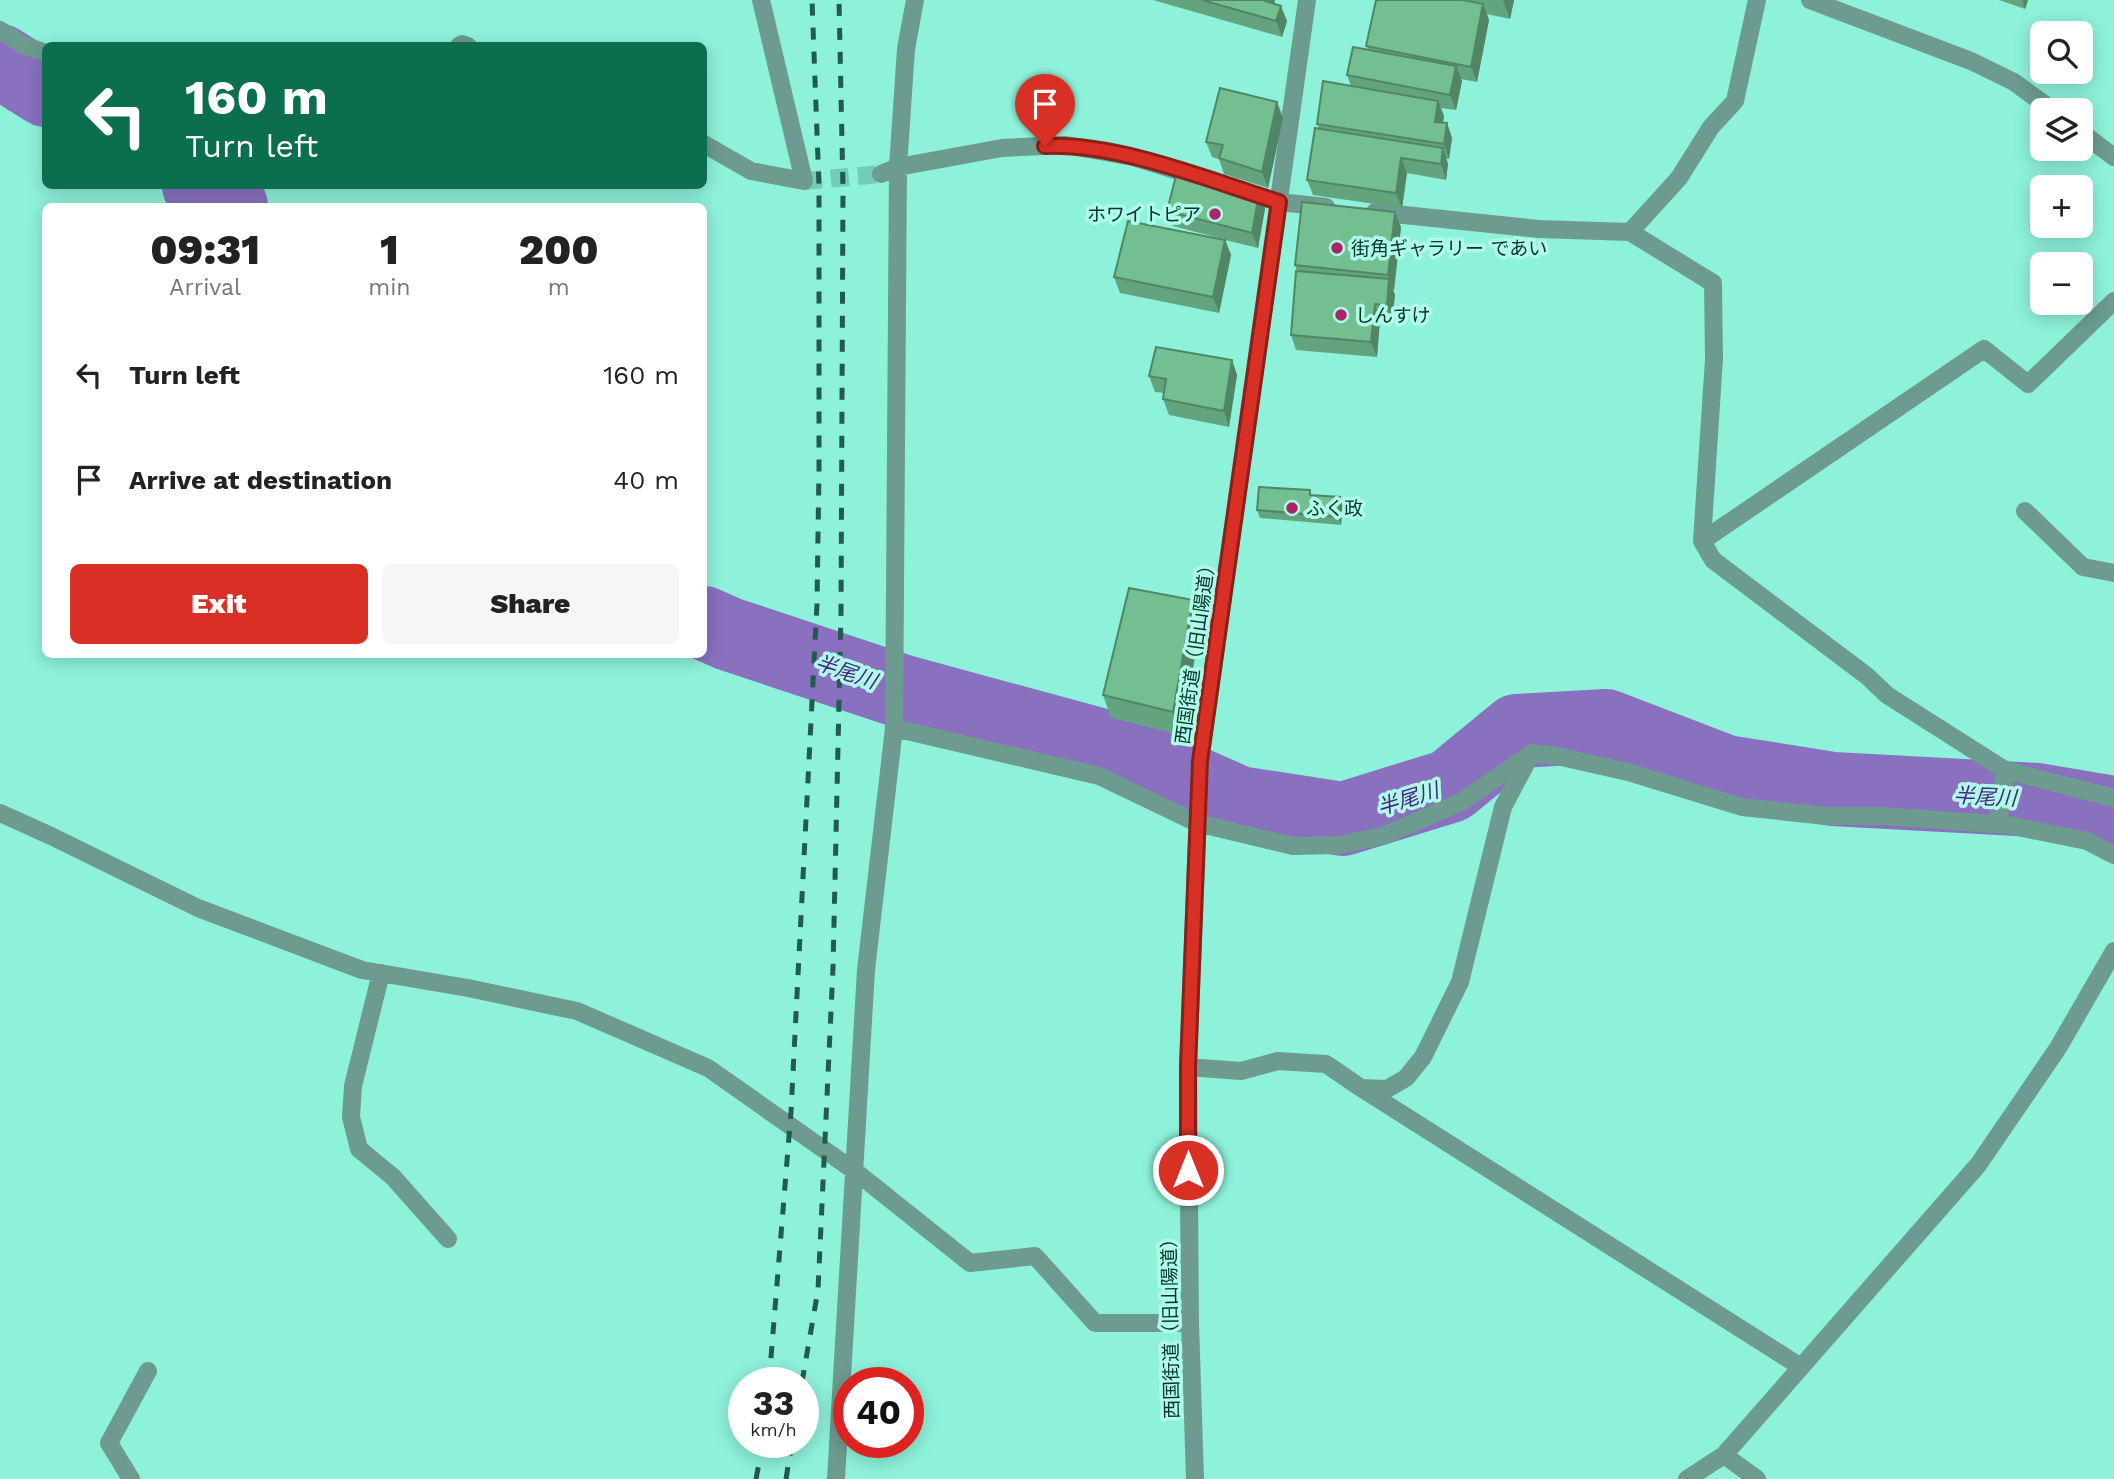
<!DOCTYPE html>
<meta charset="utf-8">
<style>
body{margin:0;font-family:"Work Sans","Noto Sans JP",sans-serif;background:#f6f6f6;color:#222;height:100vh;display:flex;flex-direction:column;font-size:26px;white-space:nowrap}
*{box-sizing:border-box;margin:0}
p{font-size:23px;color:#767676}
.icon{flex:none;width:38px;height:38px;fill:none;stroke:currentColor;stroke-width:2;stroke-linecap:round;stroke-linejoin:round}
.map{position:relative;flex:1;overflow:hidden}
.side{position:absolute;left:42px;top:203px;width:665px;height:455px;display:flex;flex-direction:column;background:#fff;border-radius:10px;box-shadow:0 4px 18px #0003}
.side>*{flex:none}
.guide{position:absolute;left:42px;top:42px;width:665px;height:147px;border-radius:10px;box-shadow:0 4px 18px #0003;background:#0b6e4f;color:#fff;overflow:hidden}
.tools{position:absolute;left:2030px;top:21px;display:grid;gap:14px}
.tools a{display:grid;place-items:center;width:63px;height:63px;border-radius:10px;background:#fff;box-shadow:0 4px 18px #0003;font-size:35px}
.speed{position:absolute;left:728px;top:1367px;display:flex;gap:14px;font-size:35px;font-weight:700;text-align:center}
.speed>*{display:grid;place-content:center;width:91px;height:91px;border-radius:50%;background:#fff;box-shadow:0 4px 18px #0003;line-height:1}
.speed small{font-size:18px;font-weight:400}
.speed .limit{border:10px solid #d22;background:#fff;color:#111}
.pin{position:absolute;display:grid;place-items:center;width:60px;height:60px;color:#fff;margin:-72px -30px;border-radius:50% 50% 50% 0;rotate:-45deg;box-shadow:0 0 7px #0007}
.pin .icon{rotate:45deg}
.me{position:absolute;width:77px;margin:-38px;rotate:0deg;stroke-linejoin:round;filter:drop-shadow(0 0 5px #0008)}
.turn{display:flex;align-items:center;gap:24px;height:147px;padding:0 28px;font-size:32px}
.turn .icon{width:91px;height:91px;stroke-width:2.5}
.turn b{display:block;font-size:49px;line-height:60px}
.eta{display:flex;justify-content:space-evenly;align-items:center;height:119px;text-align:center}
.eta b{font-size:42px;font-weight:800;line-height:49px}
.cta{display:flex;gap:14px;margin-top:auto;padding:14px 28px}
.cta a{flex:1;height:80px;border-radius:10px;background:#d93025;color:#fff;font-size:28px;font-weight:800;line-height:80px;text-align:center}
.cta a+a{background:#f6f6f6;color:#222}
ul{padding:0;list-style:none}
li{display:flex;align-items:center;gap:21px;height:105px;padding:0 28px}
li div{flex:1}
li b{display:block;font-size:26px}
li em{font-style:normal}
.map>svg:first-child{display:block}
</style>
<div class="map">
<svg width="2114" height="1479" viewBox="0 0 2114 1479">
<rect width="100%" height="100%" fill="#8ef2da"/>
<g fill="none" stroke-linecap="round" stroke-linejoin="round">
<path stroke="#8971bf" stroke-width="74" d="M0,61L46,90
M199,186L231,206
M704,623L729,634L904,692L1121,751L1239,803L1343,819L1450,786L1517,731L1606,726L1726,772L1833,789L2037,800L2114,813"/>
<path stroke="#73ccb7" stroke-width="18" stroke-dasharray="18 9" stroke-linecap="butt" d="M804,181L881,174"/>
<path stroke="#6d9b8f" stroke-width="18" d="M1810,0L1971,61L2014,82L2052,110
M0,30L23,45L46,53
M459,46L462,44L468,46
M2081,132L2114,157
M704,144L751,171L804,181L761,0
M881,174L898,167L1002,148L1066,145L1133,157L1197,177
M1271,200L1279,202L1326,207
M1375,212L1539,229L1630,232L1679,178L1711,127L1735,101L1757,0
M1630,232L1713,283L1714,359L1702,541L1713,560L1867,676L1887,695L2005,770L2114,798
M2025,511L2083,567L2114,573
M1702,541L1984,349L2028,384L2114,301
M894,728L1099,776L1197,823L1293,846L1338,845L1383,836L1463,801L1532,753L1557,756L1628,772L1742,807L1826,816H1883L2008,825L2087,841L2114,855
M0,813L51,836L198,908L362,970L468,988L577,1011L708,1068L856,1172L970,1263L1035,1256L1095,1323H1190
M1998,825L2005,770
M381,973L353,1086L351,1117L359,1149L393,1177L448,1239
M1188,1067L1241,1071L1278,1061L1326,1064L1361,1088L1801,1367
M1361,1088L1387,1089L1406,1078L1423,1057L1460,982L1503,807L1530,756
M1724,1455L1757,1479
M131,1479L109,1443L148,1371
M836,1479L866,970L894,728L898,167L906,49L915,0
M1195,1479L1190,1323L1188,1067L1200,761L1307,0
M1687,1479L1724,1455L1978,1165L2058,1048L2114,951"/>
<path stroke="#215a4f" stroke-width="5" stroke-dasharray="12 12" stroke-linecap="butt" d="M769,1382L791,1112L817,604L819,468V186L812,0
M802,1382L818,1290L833,968L841,614L843,189L839,0
M756,1479L763,1442
M786,1479L792,1442"/>
</g>
<path fill="#63a47e" d="M1153,0H1275L1274,4L1287,21L1282,37Z
M1376,0H1514L1510,19L1487,14L1489,20L1477,82L1461,79L1462,81L1456,110L1441,108L1444,116L1443,122L1447,123L1452,138L1449,159H1446L1448,164L1446,180L1407,173L1402,208L1313,195L1307,180L1319,129L1317,124L1351,86L1347,75L1368,49L1366,46Z
M1999,0H2028L2025,9Z
M1283,118L1268,188L1224,174L1219,159L1212,157L1206,142Z
M1266,203L1258,248L1225,240L1231,255L1219,313L1120,293L1114,277L1223,239L1173,226L1167,211Z
M1401,227L1393,291L1395,295L1392,321L1380,319L1377,357L1296,350L1291,335L1297,271L1295,265Z
M1232,360L1237,375L1229,427L1169,415L1163,399L1164,393L1155,392L1149,376Z
M1310,490L1312,496L1340,497L1343,505L1341,525L1260,518L1257,510Z
M1201,623L1181,735L1111,718L1103,695Z"/>
<path fill="#508666" d="M1265,0H1275L1271,17L1265,1Z
M1503,0H1514L1510,19Z
M2022,0H2028L2025,9Z
M1483,4L1489,20L1477,82L1471,67Z
M1281,6L1287,21L1282,37L1276,21Z
M1456,66L1462,81L1456,110L1450,95Z
M1438,101L1444,116L1441,137L1435,122Z
M1277,102L1283,118L1268,188L1262,172Z
M1447,123L1452,138L1449,159L1444,144Z
M1443,148L1448,164L1446,180L1441,164Z
M1401,158L1407,173L1402,208L1396,193Z
M1260,188L1266,203L1258,248L1252,233Z
M1395,212L1401,227L1394,291L1388,275Z
M1225,240L1231,255L1219,313L1213,297Z
M1389,279L1395,295L1392,321L1387,305Z
M1375,304L1380,319L1377,357L1371,342Z
M1232,360L1237,375L1229,427L1224,411Z
M1340,497L1343,505L1341,525L1338,517Z
M1193,600L1201,623L1181,735L1173,712Z"/>
<path fill="#73bf92" stroke="#508666" stroke-width="2" d="M1202,0H1265V1L1281,6L1276,21Z
M1376,0H1463L1483,4L1471,67L1366,46Z
M1353,47L1456,66L1450,95L1347,75Z
M1323,81L1438,101L1435,122L1447,123L1444,144L1317,124Z
M1220,88L1277,102L1262,172L1219,158L1223,145L1206,142Z
M1315,128L1443,148L1441,164L1401,158L1396,193L1307,180Z
M1179,164L1260,188L1252,233L1167,211Z
M1302,202L1395,212L1388,275L1295,265Z
M1128,221L1225,240L1213,297L1114,277Z
M1296,271L1389,279L1387,305L1375,304L1371,342L1291,335Z
M1156,347L1232,360L1224,411L1163,399L1166,379L1149,376Z
M1259,487L1310,490V495L1340,497L1338,517L1257,510Z
M1129,588L1193,600L1173,712L1103,695Z"/>
<g fill="none" stroke-linecap="round" stroke-linejoin="round">
<defs>
<path id="route" d="M1045,146C1118,143 1209,180 1279,202L1200,761L1188,1067V1170"/>
</defs>
<use href="#route" stroke="#8d1f18" stroke-width="18"/>
<use href="#route" stroke="#d93025" stroke-width="12"/>
</g>
<g fill="#ac2366" stroke="#aefbe8" stroke-width="2.5">
<circle cx="1215" cy="214" r="7"/>
<circle cx="1337" cy="248" r="7"/>
<circle cx="1341" cy="315" r="7"/>
<circle cx="1292" cy="508" r="7"/>
</g>
<g text-anchor="middle" stroke-width="7" stroke-linejoin="round" paint-order="stroke">
<g font-size="19" fill="#05332b" stroke="#aefbe8" text-anchor="start">
<text x="1201" y="221" text-anchor="end">ホワイトピア</text>
<text x="1351" y="255">街角ギャラリー であい</text>
<text x="1355" y="322">しんすけ</text>
<text x="1306" y="515">ふく政</text>
</g>
<g font-size="19" fill="#05332b" stroke="#aefbe8">
<text transform="translate(1195 650) rotate(-82)" y="7">西国街道（旧山陽道）</text>
<text transform="translate(1170 1324) rotate(-91)" y="7">西国街道（旧山陽道）</text>
</g>
<g font-size="21" font-style="italic" fill="#492381" stroke="#aefbe8">
<text transform="translate(846 672) rotate(19)" y="7">半尾川</text>
<text transform="translate(1985 797) rotate(3)" y="7">半尾川</text>
<text transform="translate(1408 799) rotate(-17)" y="7">半尾川</text>
</g>
</g>
</svg>
<div class="tools">
<a><svg class="icon" aria-label="search" viewBox="0 0 24 24"><circle cx="10" cy="10" r="6"/><path d="M15 15l6 6"/></svg></a>
<a><svg class="icon" aria-label="layers" viewBox="0 0 24 24"><path d="M12 4l9 5-9 5-9-5zM3 14l9 5 9-5"/></svg></a>
<a>+</a>
<a>−</a>
</div>
<div class="speed"><div>33<small>km/h</small></div><div class="limit">40</div></div>
<div class="pin" style="left:1045px;top:146px;background:#d93025"><svg class="icon" aria-label="arrive" viewBox="0 0 24 24"><path d="M6 21V4h12l-3 4 3 4H6"/></svg></div>
<svg class="me" style="left:1188px;top:1170px" viewBox="-20 -20 40 40"><circle r="17" fill="#d93025" stroke="#fff" stroke-width="3"/><path d="M0-11L8 9 0 5-8 9z" fill="#fff"/></svg>
<div class="guide">
<div class="turn"><svg class="icon" aria-label="left" viewBox="0 0 24 24"><path d="M17 20v-9H6M10 6l-5 5 5 5"/></svg><div><b>160 m</b>Turn left</div></div>
</div>
<section class="side">
<div class="eta">
<div><b>09:31</b><p>Arrival</p></div>
<div><b>1</b><p>min</p></div>
<div><b>200</b><p>m</p></div>
</div>
<ul>
<li><svg class="icon" aria-label="left" viewBox="0 0 24 24"><path d="M17 20v-9H6M10 6l-5 5 5 5"/></svg><div><b>Turn left</b></div><em>160 m</em></li>
<li><svg class="icon" aria-label="arrive" viewBox="0 0 24 24"><path d="M6 21V4h12l-3 4 3 4H6"/></svg><div><b>Arrive at destination</b></div><em>40 m</em></li>
</ul>
<div class="cta"><a>Exit</a><a>Share</a></div>
</section>
</div>
